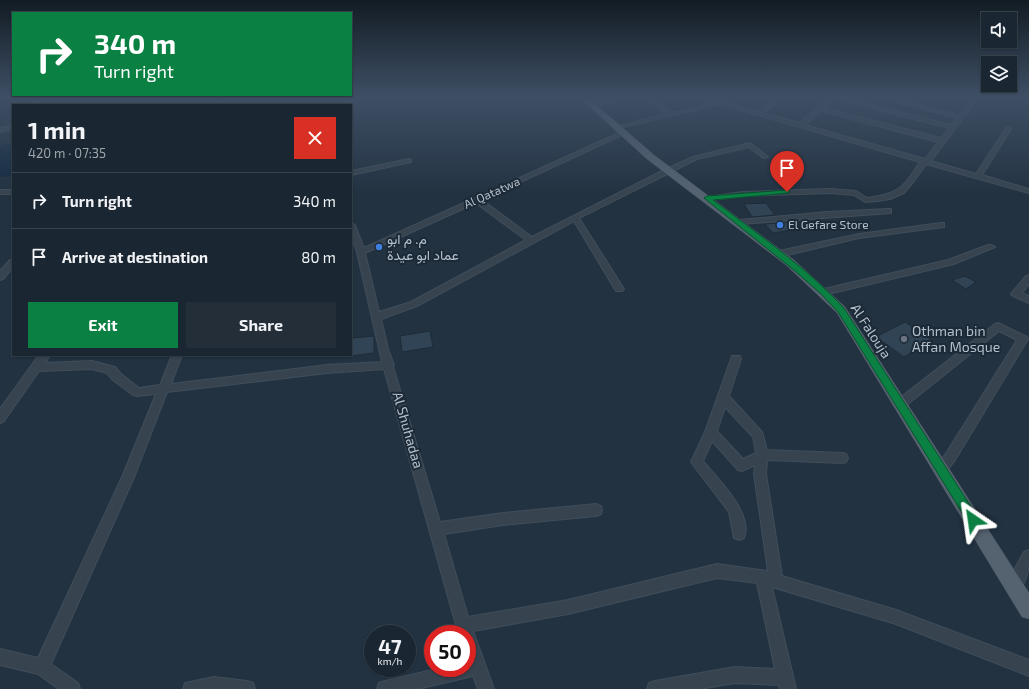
<!DOCTYPE html>
<meta charset="utf-8">
<style>
body{margin:0;font-family:"Exo 2",Vazirmatn,sans-serif;background:#232e39;color:#f1f3f6;height:100vh;display:flex;flex-direction:column;font-size:15px;white-space:nowrap}
*{box-sizing:border-box;margin:0}
p{font-size:13px;color:#9fa5ab}
.icon{flex:none;width:22px;height:22px;fill:none;stroke:currentColor;stroke-width:2;stroke-linecap:round;stroke-linejoin:round}
.map{position:relative;flex:1;overflow:hidden}
.details{position:absolute;left:12px;top:104px;width:340px;height:252px;display:flex;flex-direction:column;background:#1a2631;border-radius:0px;box-shadow:0 1px 3px #0004,0 0 0 1px #38434d}
.details>*{flex:none}
.top-card{position:absolute;left:12px;top:12px;width:340px;height:84px;border-radius:0px;box-shadow:0 1px 3px #0004,0 0 0 1px #38434d;background:#0b8043;color:#fff;overflow:hidden}
.controls{position:absolute;left:981px;top:12px;display:grid;gap:8px}
.controls a{display:grid;place-items:center;width:36px;height:36px;border-radius:0px;background:#1a2631;box-shadow:0 1px 3px #0004,0 0 0 1px #38434d;font-size:20px}
.speed{position:absolute;left:364px;top:625px;display:flex;gap:8px;font-size:20px;font-weight:700;text-align:center}
.speed>*{display:grid;place-content:center;width:52px;height:52px;border-radius:50%;background:#1a2631;box-shadow:0 1px 3px #0004,0 0 0 1px #38434d;line-height:1}
.speed small{font-size:10px;font-weight:400}
.speed .limit{border:6px solid #d22;background:#fff;color:#111}
.pin{position:absolute;display:grid;place-items:center;width:34px;height:34px;color:#fff;margin:-41px -17px;border-radius:50% 50% 50% 0;rotate:-45deg;box-shadow:0 0 4px #0007}
.pin .icon{rotate:45deg}
.me{position:absolute;width:44px;margin:-22px;rotate:328deg;stroke-linejoin:round;filter:drop-shadow(0 0 3px #0008)}
.turn{display:flex;align-items:center;gap:14px;height:84px;padding:0 16px;font-size:18px}
.turn .icon{width:52px;height:52px;stroke-width:2.5}
.turn b{display:block;font-size:28px;line-height:34px}
.round{display:grid;place-items:center;flex:none;width:42px;height:42px;border-radius:0px;background:#232e39}
.overview{display:flex;align-items:center;justify-content:space-between;height:68px;padding:0 16px}
h1{font-size:24px;font-weight:700;line-height:30px}
.button{display:flex;gap:8px;margin-top:auto;padding:8px 16px}
.button a{flex:1;height:46px;border-radius:0px;background:#0b8043;color:#fff;font-size:16px;font-weight:700;line-height:46px;text-align:center}
.button a+a{background:#232e39;color:#f1f3f6}
ul{padding:0;list-style:none}
li{display:flex;align-items:center;gap:12px;height:56px;padding:0 16px;border-top:1px solid #38434d}
li div{flex:1}
li b{display:block;font-size:15px}
li em{font-style:normal}
.map>svg:first-child{display:block}
</style>
<div class="map">
<svg width="1029" height="689" viewBox="0 0 1029 689">
<rect width="100%" height="100%" fill="#223241"/>
<path fill="#142b40" d="M7,144H13V176L0,177V146Z"/>
<path fill="#314455" stroke="#1e2b38" d="M766,203L775,215L752,217L744,204Z
M791,222L798,229L773,233L765,224Z
M965,276L976,282L966,289L952,280Z
M905,322L933,341L904,357L876,337Z
M430,331L433,347L402,352L400,336Z
M374,336V353L351,356V338Z"/>
<g fill="none" stroke-linecap="round" stroke-linejoin="round">
<defs>
<path id="minor" d="M33,97H39L37,105H31Z
M223,97H229L225,105H219Z
M348,97H354L351,105H345Z
M622,97H634L592,107L589,105Z
M644,97H651L672,113L714,103L698,97H708L758,112L778,97H785L764,113L799,123L830,97H842L951,125L957,118L878,97H889L959,115L973,97H979L931,161L976,174L1006,128H1010L1011,129L982,175L1029,189V193L926,164L914,181L904,193L890,199L878,201L865,202L854,195L831,193L742,196L704,201V197H707L742,192L831,189L856,191L867,198C899,194 903,188 920,162L720,104L615,129V127L666,114ZM835,99L949,128L941,138L824,108ZM821,111L938,142L925,159L805,125Z
M13,125V129L0,132V128Z
M621,132L626,133L482,200L532,237L666,169L693,157L750,143L768,157L763,158L749,147L697,159L579,218L624,289L622,291H616L574,221L417,306L381,319L388,349L394,365L393,367L440,522L503,513L596,504L601,506L602,510L601,514L596,516L503,525L444,534L468,617L568,600L717,564L768,571L754,474L755,465L742,471L738,470L712,441L703,461C718,479 754,514 744,538L739,540L734,538L729,512L691,462L705,432L731,359L732,356H740L741,359L729,396L762,432L767,450L842,453L846,454L848,458L846,462L842,463L767,460L766,474L782,576L896,610L1029,660V676L896,624L772,587L796,689H780L779,685L735,683L700,689H647L649,683L655,681L735,667L775,669L757,583L717,578L568,614L473,631L494,689H478L473,676L418,689H377L379,683L385,681L441,668H467V634H459L456,625L384,369L327,373L167,392L135,475L51,664L78,683L80,689H59L38,674L0,665V649L38,658L123,475L156,394L137,396L133,395L113,380L107,373L92,369L39,371L4,421L0,423V409L39,355H50L45,363L92,361L111,366L115,367L121,374L139,388L160,385L172,355H182L171,384L327,365L382,362L357,252L351,236V223L355,225L364,248ZM476,203L526,240L411,302L379,312L365,253ZM725,407L753,437L756,453L743,459L717,431Z
M409,159L411,160V162L351,175V171Z
M0,190H13V194H0Z
M888,209H891V213L740,224L736,222L740,220L828,212Z
M941,223H944V227L859,238L779,257L775,254L779,251L859,234Z
M988,245H991L995,247L954,264L824,295L819,292L824,289L948,260Z
M13,259V267L3,279L0,280V271L10,260Z
M1029,275V284L1022,293L1029,296V303L1013,296L1011,294L1026,276Z
M998,323L1027,337L1028,339L955,460C950,466 946,475 937,472L935,468L947,452L1017,340L999,331L904,407L900,408L896,407L894,404L896,401L995,324Z
M1029,550C1029,565 1029,587 1013,593L1008,591L1006,586L1008,581L1024,552Z
M214,677L247,681L253,683L255,689H183L185,683Z"/>
<path id="major" d="M579,97H587L654,155L794,260L845,307L1029,593V619L1022,617L837,313L786,265L647,159Z"/>
</defs>
<use href="#minor" stroke="#404d5a" stroke-width="2"/>
<use href="#major" stroke="#404d5a" stroke-width="1"/>
<use href="#minor" fill="#374450" fill-rule="evenodd"/>
<use href="#major" fill="#556371" fill-rule="evenodd"/>
</g>
<linearGradient id="sky" x2="0" y2="1"><stop stop-color="#131c24"/><stop offset="0.5" stop-color="#3e4f65"/><stop offset="1" stop-color="#3e4f65" stop-opacity="0"/></linearGradient>
<rect width="1029" height="194" fill="url(#sky)"/>
<path fill="#0b8043" stroke="#07532c" d="M787,190H789V193L713,200C758,234 806,267 844,308L977,516L979,520L977,524L973,526L969,524L838,312L821,294L795,271L704,198L707,196Z"/>
<g fill="#3f7fe0" stroke="#1c2936" stroke-width="1.5">
<circle cx="780" cy="225" r="4"/>
<circle cx="379" cy="247" r="4"/>
</g>
<circle fill="#6b7280" stroke="#1c2936" stroke-width="1.5" cx="904" cy="339" r="4"/>
<g text-anchor="middle" stroke-width="4" stroke-linejoin="round" paint-order="stroke">
<g font-size="12" fill="#b3bfcb" stroke="#1c2936">
<text transform="translate(492 193) rotate(-24)" y="4">Al Qatatwa</text>
</g>
<g font-size="12" fill="#b3bfcb" stroke="#1c2936" text-anchor="start">
<text x="788" y="229">El Gefare Store</text>
</g>
<g font-size="14" fill="#b3bfcb" stroke="#1c2936" text-anchor="start">
<text x="387" y="244">م. م ابو<tspan x="387" dy="16">عماد ابو عيدة</tspan></text>
<text x="912" y="336">Othman bin<tspan x="912" dy="16">Affan Mosque</tspan></text>
</g>
<g font-size="14" fill="#b3bfcb" stroke="#1c2936">
<text transform="translate(871 331) rotate(57)" y="5">Al Falouja</text>
<text transform="translate(408 430) rotate(74)" y="5">Al Shuhadaa</text>
</g>
</g>
</svg>
<div class="controls">
<a><svg class="icon" aria-label="sound" viewBox="0 0 24 24"><path d="M4 9h4l5-4v14l-5-4H4zM17 9q2 3 0 6"/></svg></a>
<a><svg class="icon" aria-label="layers" viewBox="0 0 24 24"><path d="M12 4l9 5-9 5-9-5zM3 14l9 5 9-5"/></svg></a>
</div>
<div class="speed"><div>47<small>km/h</small></div><div class="limit">50</div></div>
<div class="pin" style="left:787px;top:192px;background:#d93025"><svg class="icon" aria-label="arrive" viewBox="0 0 24 24"><path d="M6 21V4h12l-3 4 3 4H6"/></svg></div>
<svg class="me" style="left:973px;top:520px" viewBox="-20 -20 40 40"><path d="M0-17L14 15 0 8-14 15z" fill="#0b8043" stroke="#fff" stroke-width="4"/></svg>
<div class="top-card">
<div class="turn"><svg class="icon" aria-label="right" viewBox="0 0 24 24"><path d="M7 20v-9h11M14 6l5 5-5 5"/></svg><div><b>340 m</b>Turn right</div></div>
</div>
<section class="details">
<div class="overview"><div><h1>1 min</h1><p>420 m · 07:35</p></div><a class="round" style="background:#d93025;color:#fff"><svg class="icon" aria-label="close" viewBox="0 0 24 24"><path d="M6 6l12 12M18 6L6 18"/></svg></a></div>
<ul>
<li><svg class="icon" aria-label="right" viewBox="0 0 24 24"><path d="M7 20v-9h11M14 6l5 5-5 5"/></svg><div><b>Turn right</b></div><em>340 m</em></li>
<li><svg class="icon" aria-label="arrive" viewBox="0 0 24 24"><path d="M6 21V4h12l-3 4 3 4H6"/></svg><div><b>Arrive at destination</b></div><em>80 m</em></li>
</ul>
<div class="button"><a>Exit</a><a>Share</a></div>
</section>
</div>
